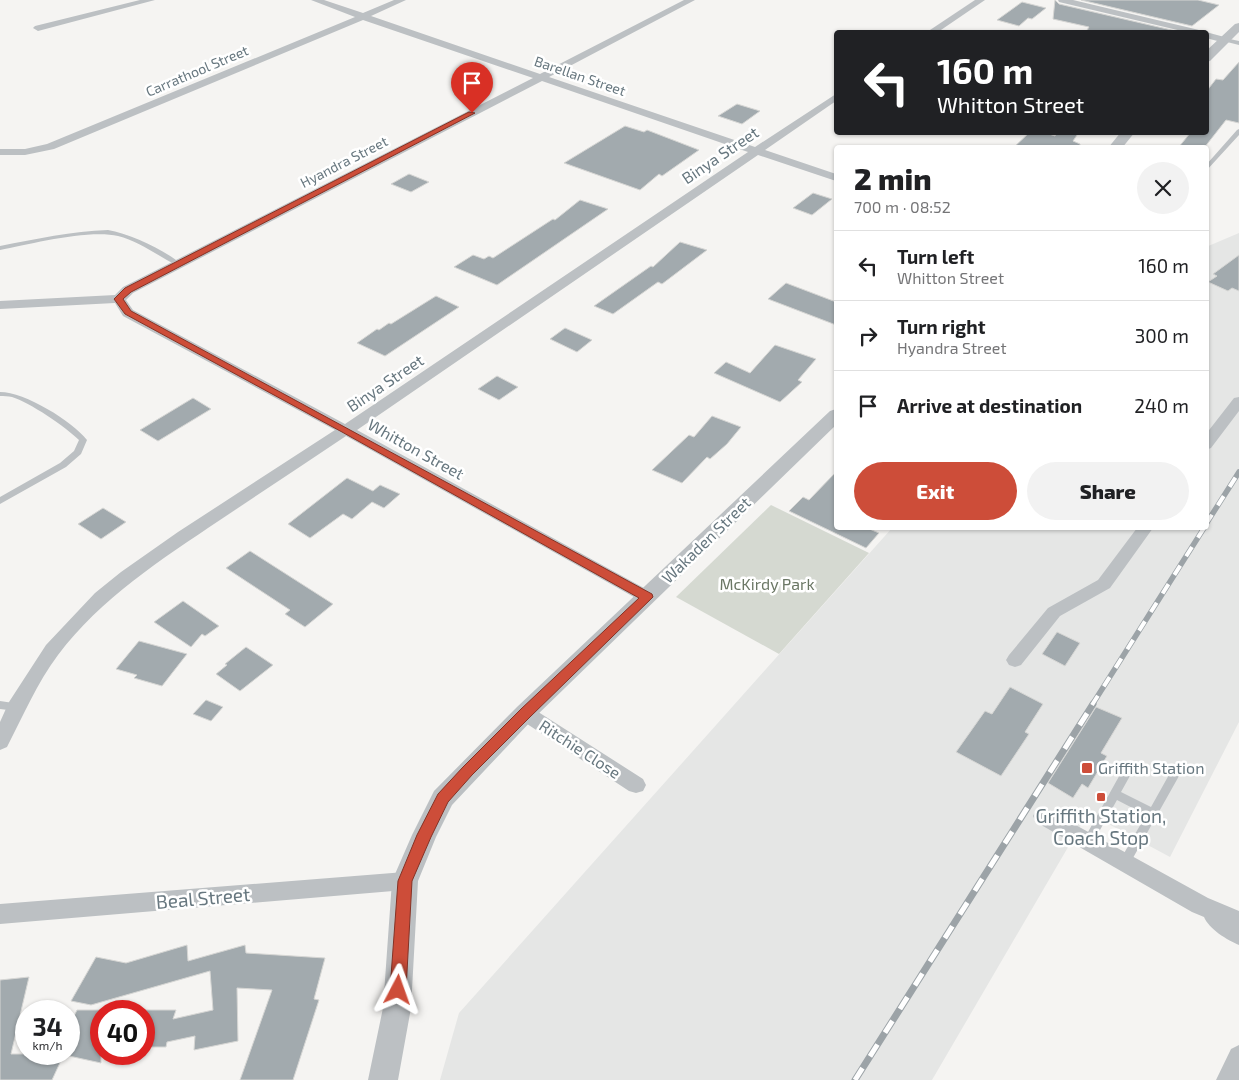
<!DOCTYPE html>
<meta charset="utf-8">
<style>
body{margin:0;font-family:"Exo 2",sans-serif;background:#f2f2f2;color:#202124;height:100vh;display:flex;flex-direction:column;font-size:19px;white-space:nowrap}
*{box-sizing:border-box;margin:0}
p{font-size:16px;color:#757577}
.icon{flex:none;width:28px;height:28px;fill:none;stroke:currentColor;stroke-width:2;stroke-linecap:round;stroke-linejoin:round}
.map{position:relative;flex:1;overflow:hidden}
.side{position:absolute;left:834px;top:145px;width:375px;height:385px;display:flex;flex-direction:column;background:#fff;border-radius:5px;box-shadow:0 1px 4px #0004}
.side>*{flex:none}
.top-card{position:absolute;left:834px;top:30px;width:375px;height:105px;border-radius:5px;box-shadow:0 1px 4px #0004;background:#202124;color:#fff;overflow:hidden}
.speed{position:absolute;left:15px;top:1000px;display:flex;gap:10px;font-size:25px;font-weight:700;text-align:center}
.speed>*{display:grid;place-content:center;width:65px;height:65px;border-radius:50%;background:#fff;box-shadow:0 1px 4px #0004;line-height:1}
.speed small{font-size:12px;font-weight:400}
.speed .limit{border:8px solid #d22;background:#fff;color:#111}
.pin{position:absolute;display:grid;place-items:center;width:42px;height:42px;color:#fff;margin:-51px -21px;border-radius:50% 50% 50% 0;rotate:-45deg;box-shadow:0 0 5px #0007}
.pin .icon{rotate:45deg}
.me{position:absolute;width:55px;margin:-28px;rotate:4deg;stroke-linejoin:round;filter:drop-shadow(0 0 4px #0008)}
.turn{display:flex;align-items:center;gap:18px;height:105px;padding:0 20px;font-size:22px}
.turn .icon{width:65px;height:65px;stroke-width:2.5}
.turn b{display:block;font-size:35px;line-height:42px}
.round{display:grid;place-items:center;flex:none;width:52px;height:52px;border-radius:26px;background:#f2f2f2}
.overview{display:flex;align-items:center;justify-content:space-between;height:85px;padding:0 20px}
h1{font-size:30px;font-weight:800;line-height:38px}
.cta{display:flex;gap:10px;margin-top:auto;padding:10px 20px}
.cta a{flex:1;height:58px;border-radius:30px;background:#cd4d39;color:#fff;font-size:20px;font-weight:800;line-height:58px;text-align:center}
.cta a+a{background:#f2f2f2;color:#202124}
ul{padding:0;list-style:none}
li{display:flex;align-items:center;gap:15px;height:70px;padding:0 20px;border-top:1px solid #e0e0e0}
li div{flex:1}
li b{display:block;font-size:19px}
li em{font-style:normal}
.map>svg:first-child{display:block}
</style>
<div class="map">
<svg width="1239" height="1080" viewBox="0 0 1239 1080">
<rect width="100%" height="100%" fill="#f5f4f2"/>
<path fill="#e5e6e5" d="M1239,233V722L1170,857L1088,813L932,1080H440L459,1013L892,528H1206V247Z"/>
<path fill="#d5d9d1" d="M771,505L869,553L779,654L676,597Z"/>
<path fill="#a2aaae" stroke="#d6d6d4" d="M1055,0L1059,4L1180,32H1099L1087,30L1089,27L1053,19Z
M1081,0H1198L1219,5L1192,26Z
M1022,2L1046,8L1032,19L1028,18L1019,26L997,20Z
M1239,62V123L1226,120L1204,148H1178L1191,132H1206V92L1216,79L1223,80Z
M737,104L760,111L742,124L718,116Z
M625,126L644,132L647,130L699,150L662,176L659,174L640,190L564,163Z
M1030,132H1043L1055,136L1057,132H1079L1073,141L1080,144V148H1013Z
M409,174L429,182L411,192L391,184Z
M813,193L832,199L812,215L793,208Z
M580,200L608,209L497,285L454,267L473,255L484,259L489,256L493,258L553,219L555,220Z
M680,242L707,250L662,284L658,282L613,314L594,306L651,266L653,267Z
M1239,255V291L1232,288L1228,291L1208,282L1217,276L1213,274Z
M786,283L836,302V325L768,299Z
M436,296L459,307L385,356L357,343L377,329L379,330L389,323L391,324Z
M565,328L592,340L577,352L550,339Z
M775,345L816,359L798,380L802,382L780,402L714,373L726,362L750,373Z
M497,376L518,387L499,400L478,389Z
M193,398L211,409L158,441L140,430Z
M712,416L741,427L727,444L710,459L707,457L682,483L652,470L689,435L694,437Z
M836,472V528H867L879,533L866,548L789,511L803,497L809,500Z
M347,478L373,491L380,485L400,494L384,508L372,502L352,519L343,514L310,538L288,524Z
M103,508L126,522L101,539L78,524Z
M250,551L333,604L305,627L285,614L290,610L226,568Z
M183,601L219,626L205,636L202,634L191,647L154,622Z
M1057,632L1080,643L1065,666L1042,654Z
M139,641L187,654L162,686L134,678L137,675L116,669Z
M246,647L273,665L240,691L216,674L227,665L225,664Z
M1010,687L1043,704L1025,732L1029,734L1001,776L956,752L985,711L992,714Z
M206,700L223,707L211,721L193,714Z
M1096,707L1122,718L1101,753L1107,756L1088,788L1082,784L1073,798L1048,783Z
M187,945L188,961L245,945L246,953L325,958L314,999L319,1000L293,1080H240L272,990L237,988L238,1041L194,1050L195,1036L167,1042L166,1047H144V1010H176L173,1019L213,1010L210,971L91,1005L71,1001L96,957L126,963Z
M29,977L11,1054H64L52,1080H0V980Z
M77,1010H101V1063L69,1056V1026Z"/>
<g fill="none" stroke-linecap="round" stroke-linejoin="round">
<path fill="#bcc0c3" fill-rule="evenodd" d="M1225,38L1239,41V45L1223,41V39Z
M1239,129V135L1206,171V165L1237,130Z
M108,230C130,234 165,250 181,264L180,265H176C157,255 138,241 118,236C89,229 30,244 0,250V246C36,239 72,231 108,230Z
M0,392C25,392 72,421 87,440L81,454L66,467L0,504V497L60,463L74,451L79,440C66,427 29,402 12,397C8,396 4,396 0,396Z
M0,701L20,704L21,707L20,710L16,711L0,709Z
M1131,761L1135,762L1136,765L1121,792L1151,807L1170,773L1174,772L1178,773L1179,776L1129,865L1125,867L1121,865L1119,862L1146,815L1117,800L1092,844L1088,846L1084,844L1083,841L1127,762Z"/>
<path fill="#bcc0c3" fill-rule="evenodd" d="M140,0H155L38,31L33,28L35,26Z
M311,0H324L363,13L394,0H406L371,16L540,74L684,0H695L549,77L755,147L836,94V101L765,150L836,174V181L758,155L357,430L653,593L656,597L653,601L647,603L641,601L346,436C304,464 262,492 220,520C162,559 101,598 58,655C37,683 23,716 7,747L0,750V722L9,702L46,645L95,593L121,572L178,532L335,430L123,316L115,303L0,309V301L115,295L123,287L533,78L363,20L54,149L25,155H0V149H25L47,144L355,17ZM542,81L748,152L345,424L133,310L126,300L133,293Z
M975,0H985L938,32H927Z
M1058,0H1073L1199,30L1201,32H1186L1059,2Z
M1205,32H1206L1228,38L1230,40L1225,43L1206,38Z
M1239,397V411L1211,448L1206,450V434L1234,398Z
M1137,528H1153L1110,588L1060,616L1021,665L1015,667L1009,665L1006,660L1009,655L1048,608L1098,580Z
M525,706L532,708L643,779L646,785L643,791L636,793L629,791L518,718L516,713L518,708Z
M1043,807L1208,898L1239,911V945C1227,940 1209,929 1204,917L1192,912L1036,822L1033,816L1036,810Z
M405,872L412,874L415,881L412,888L405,890L0,924V904Z
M1239,1045V1080H1216L1231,1049Z"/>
<path fill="#bcc0c3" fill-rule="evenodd" d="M1239,23V32L1210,61L1206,62V51L1235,24Z
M1121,132H1135L1122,148H1108Z
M836,409V425L533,719L452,805L436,837L418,881L411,1008L398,1080H368L383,1008L392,881L412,835L434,791L517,707L830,411Z"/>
<defs>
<path id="rail-far1" d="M1206,524L1239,472
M1092,705L1204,528"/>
<path id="rail" d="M855,1080L1093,704"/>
</defs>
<use href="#rail-far1" stroke="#9ca3a7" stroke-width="5.5"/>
<use href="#rail" stroke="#9ca3a7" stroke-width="7"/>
<use href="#rail-far1" stroke="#fff" stroke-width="4" stroke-dasharray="11" stroke-linecap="butt"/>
<use href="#rail" stroke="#fff" stroke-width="5" stroke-dasharray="14" stroke-linecap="butt"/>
</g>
<path fill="#cd4d39" stroke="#853225" d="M469,112L475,113L131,292L123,299L131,311L652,594L653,597L530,717L472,775L448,802L431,837L412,881L406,990L403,996L398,998L392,996L390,990L398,881L417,835L438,794L463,767L521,709L639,598L342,432L125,314L114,299L125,288Z"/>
<g fill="#cd4d39" stroke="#fff" stroke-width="2">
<rect x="1081" y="762" width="12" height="12" rx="2.5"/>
<rect x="1096" y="792" width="10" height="10" rx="2.5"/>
</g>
<g text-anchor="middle" stroke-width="5" stroke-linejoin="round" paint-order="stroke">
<g font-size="14" fill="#67777f" stroke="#fff">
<text transform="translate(197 71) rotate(-23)" y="5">Carrathool Street</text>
<text transform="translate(580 76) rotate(19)" y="5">Barellan Street</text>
<text transform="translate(344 162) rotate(-27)" y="5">Hyandra Street</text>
</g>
<g font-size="16" fill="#67777f" stroke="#fff">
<text transform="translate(720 155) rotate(-34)" y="6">Binya Street</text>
<text transform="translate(385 383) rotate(-34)" y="6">Binya Street</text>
<text transform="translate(416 449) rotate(29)" y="6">Whitton Street</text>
<text transform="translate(706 540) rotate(-44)" y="6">Wakaden Street</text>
<text transform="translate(580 749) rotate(33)" y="6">Ritchie Close</text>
</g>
<g font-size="16" fill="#6b7765" stroke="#fff">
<text x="767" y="590">McKirdy Park</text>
</g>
<g font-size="16" fill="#67777f" stroke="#fff" text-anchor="start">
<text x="1098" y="774">Griffith Station</text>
</g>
<g font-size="19" fill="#67777f" stroke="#fff">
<text x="1101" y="823">Griffith Station,<tspan x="1101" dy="22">Coach Stop</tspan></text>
</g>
<g font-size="19" fill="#67777f" stroke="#fff">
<text transform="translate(203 898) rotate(-5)" y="7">Beal Street</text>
</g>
</g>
</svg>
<div class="speed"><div>34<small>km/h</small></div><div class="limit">40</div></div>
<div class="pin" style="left:472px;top:113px;background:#d93025"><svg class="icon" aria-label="arrive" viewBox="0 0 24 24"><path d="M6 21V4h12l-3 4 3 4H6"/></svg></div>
<svg class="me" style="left:398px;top:990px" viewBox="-20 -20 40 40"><path d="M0-17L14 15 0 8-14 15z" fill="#cd4d39" stroke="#fff" stroke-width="4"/></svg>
<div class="top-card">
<div class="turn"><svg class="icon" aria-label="left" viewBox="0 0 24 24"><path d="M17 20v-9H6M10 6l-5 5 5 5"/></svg><div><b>160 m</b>Whitton Street</div></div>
</div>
<section class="side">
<div class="overview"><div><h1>2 min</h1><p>700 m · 08:52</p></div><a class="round"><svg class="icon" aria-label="close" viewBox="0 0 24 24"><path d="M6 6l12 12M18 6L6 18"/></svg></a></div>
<ul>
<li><svg class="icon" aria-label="left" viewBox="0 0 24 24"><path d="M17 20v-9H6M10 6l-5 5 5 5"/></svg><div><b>Turn left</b><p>Whitton Street</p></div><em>160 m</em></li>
<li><svg class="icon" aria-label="right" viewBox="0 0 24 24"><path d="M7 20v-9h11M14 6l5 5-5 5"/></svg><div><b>Turn right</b><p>Hyandra Street</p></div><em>300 m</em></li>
<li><svg class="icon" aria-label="arrive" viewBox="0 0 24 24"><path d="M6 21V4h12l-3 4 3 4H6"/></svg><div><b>Arrive at destination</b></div><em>240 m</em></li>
</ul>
<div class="cta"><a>Exit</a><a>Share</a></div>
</section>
</div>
